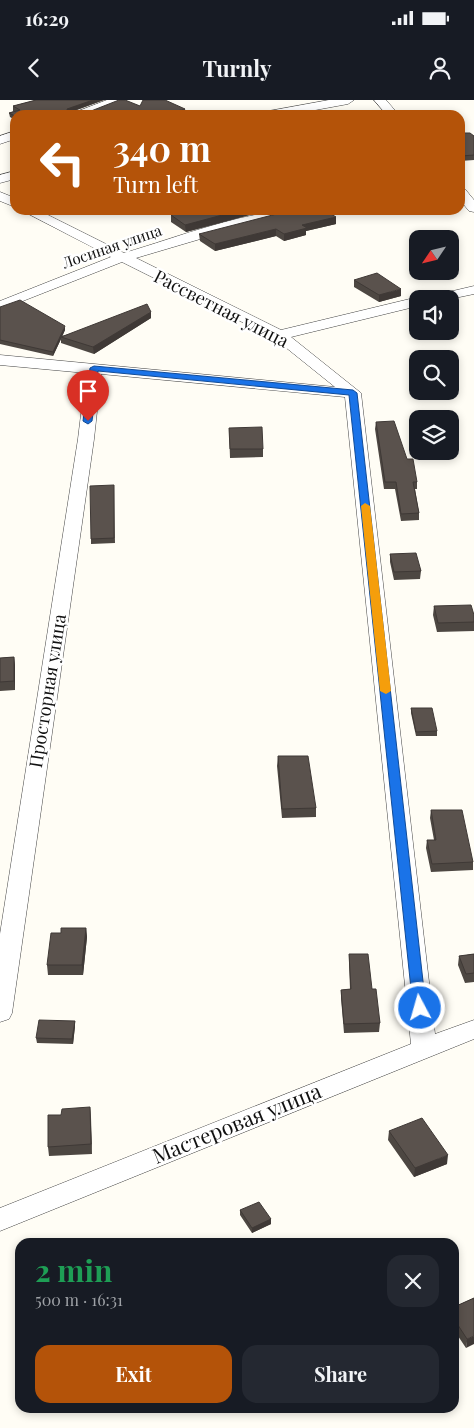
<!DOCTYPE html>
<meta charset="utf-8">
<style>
body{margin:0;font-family:"Playfair Display",serif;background:#242831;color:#f1f3f6;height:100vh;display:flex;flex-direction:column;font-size:19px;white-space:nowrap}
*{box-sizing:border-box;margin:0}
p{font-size:16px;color:#9ea1a6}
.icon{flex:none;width:28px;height:28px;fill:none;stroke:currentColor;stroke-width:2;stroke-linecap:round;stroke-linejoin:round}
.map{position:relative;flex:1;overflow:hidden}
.side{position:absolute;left:15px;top:1138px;width:444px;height:175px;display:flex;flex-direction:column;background:#171b24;border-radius:15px;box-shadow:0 2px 8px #0003}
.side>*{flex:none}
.top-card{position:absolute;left:10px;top:10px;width:455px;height:105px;border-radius:15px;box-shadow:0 2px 8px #0003;background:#b45309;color:#fff;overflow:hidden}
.needle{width:32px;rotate:235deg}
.tools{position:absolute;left:409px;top:130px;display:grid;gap:10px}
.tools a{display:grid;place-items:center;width:50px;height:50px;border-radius:10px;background:#171b24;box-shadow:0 2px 8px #0003;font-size:25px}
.pin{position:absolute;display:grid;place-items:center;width:42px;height:42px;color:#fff;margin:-51px -21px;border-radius:50% 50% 50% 0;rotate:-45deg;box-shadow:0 0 5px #0007}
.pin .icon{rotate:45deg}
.me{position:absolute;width:55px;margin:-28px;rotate:354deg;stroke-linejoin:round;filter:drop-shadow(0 0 4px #0008)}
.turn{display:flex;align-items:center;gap:18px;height:105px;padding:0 20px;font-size:22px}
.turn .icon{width:65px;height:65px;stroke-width:2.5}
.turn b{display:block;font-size:35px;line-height:42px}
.round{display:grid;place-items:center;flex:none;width:52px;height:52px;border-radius:15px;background:#242831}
.summary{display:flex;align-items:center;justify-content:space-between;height:85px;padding:0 20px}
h1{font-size:30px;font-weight:700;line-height:38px;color:#1e9e55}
.button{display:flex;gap:10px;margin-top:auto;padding:10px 20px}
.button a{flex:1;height:58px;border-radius:15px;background:#b45309;color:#fff;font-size:20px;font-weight:700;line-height:58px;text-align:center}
.button a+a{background:#242831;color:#f1f3f6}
.status{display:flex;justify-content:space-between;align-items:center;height:35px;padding:0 25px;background:#171b24;direction:ltr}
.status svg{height:14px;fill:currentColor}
header{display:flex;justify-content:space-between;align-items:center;height:65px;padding:0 20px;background:#171b24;font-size:22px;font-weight:700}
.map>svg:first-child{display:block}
</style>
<div class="status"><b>16:29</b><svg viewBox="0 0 49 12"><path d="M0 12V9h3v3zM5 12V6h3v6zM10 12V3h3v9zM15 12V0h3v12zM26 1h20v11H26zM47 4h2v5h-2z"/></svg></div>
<header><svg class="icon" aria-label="back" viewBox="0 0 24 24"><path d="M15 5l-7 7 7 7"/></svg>Turnly<svg class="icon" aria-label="person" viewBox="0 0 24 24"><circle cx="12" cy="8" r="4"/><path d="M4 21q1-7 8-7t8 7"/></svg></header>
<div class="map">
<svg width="474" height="1328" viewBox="0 0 474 1328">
<rect width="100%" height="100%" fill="#fffdf5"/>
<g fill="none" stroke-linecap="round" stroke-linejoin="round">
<defs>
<path id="minor" d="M107,0H125L86,15H68Z
M329,0H354L348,4L288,15H263L269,11Z
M374,0H386L399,15H387Z
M15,31V39L0,44V36Z
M15,71V79L0,83V75Z
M460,88L465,89L474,100V112L469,111L460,100Z
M0,92L15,98V107L0,101Z
M21,110H38L124,153C179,137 245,110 301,110L299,113L251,124L136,158L281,230L418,197L423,198L474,186V194L450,199H418V206L291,237L361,293L435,934L474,920V939L0,1131V1108L411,944L345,297L101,274L94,339L12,913L9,919L0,922V834L78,339L86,273L0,265V255L335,287L274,238L122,162L0,210V201L111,157Z"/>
</defs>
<use href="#minor" stroke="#444" stroke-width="1"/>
<use href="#minor" fill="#fff" fill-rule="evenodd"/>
</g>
<path fill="#4d4742" d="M36,0H104L69,13H86L140,6L186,13L178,15H15V20L10,17L9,13L14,11H13V6Z
M460,33L474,36V60L460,61Z
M191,110H275L257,113L186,132L171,122V115Z
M336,117V124L306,131V135L284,141L276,136L215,151L200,141L199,134Z
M354,180L401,196L379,202L354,187Z
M0,207L65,230L62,236L151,212V218L94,254L61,243V239L53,256L0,244Z
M376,322L417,382V389H415L419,413V420L401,421L395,389H384L375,329Z
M229,328L263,349V357L230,358Z
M114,385L115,443L91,444V439Z
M390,454L421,471L420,479L394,480L390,462Z
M434,506L474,515V531L437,532L433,515Z
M14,557L15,566V590L0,591V558Z
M411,608L437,631V636H416L411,613Z
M278,656L316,708V717L282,718L277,666Z
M431,710L473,762V770L431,772L426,748L427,740H434L430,718Z
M86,828L87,837L83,875H48L47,865L61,833Z
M349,854L372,889L380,923L379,932L344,933L341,898V890L350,889L349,862Z
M474,854V882L465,883L458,865L459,856Z
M75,921V926L73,944L37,943L36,938Z
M90,1007L92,1054L49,1056L48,1047Z
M389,1031L447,1064L414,1077L388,1040Z
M240,1110L271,1119V1124L252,1133L240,1115Z
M474,1198L466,1248L454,1230V1207Z"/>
<path fill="#3f3936" d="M93,0H104L67,13V9Z
M185,9L186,13L178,15H161Z
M241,110H275L257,113L186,132L185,125Z
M336,117V124L306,131V135L284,141V134L302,125Z
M276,129V136L215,151V144Z
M401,189V196L379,202V195Z
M151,212V218L94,254L93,247Z
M65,226V230L62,237H61V239L53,256V252Z
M14,557L15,566V590L14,581Z
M86,828L87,837L83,875L82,865Z
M75,921V926L73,944L72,939Z
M90,1007L91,1017L92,1054L91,1044Z
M448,1055L447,1064L414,1077L415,1068Z
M271,1119V1124L252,1133V1128Z
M474,1236V1244L466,1248L467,1239Z"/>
<path fill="#5a524d" stroke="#3f3936" d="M36,0H93L67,9L68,13H86L119,0H125L140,6L143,0H165L185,9L161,15H15V16L9,13L20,10L13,6Z
M460,33H470L474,36V55L461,56L460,55Z
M191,110H241L185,125L171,115Z
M292,110H325L336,117L302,125L307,128L284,134L276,129L215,144L199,134Z
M377,173L401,189L379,195L354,180Z
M20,200L65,226L53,252L0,240V207Z
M147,204L151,212L93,247L61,237Z
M394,321L407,359H413L417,382H413L419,413L401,414L396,382H385L376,322Z
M262,327L263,349H230L229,328Z
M114,385V438L91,439L90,386Z
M416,453L421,471L394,472L390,454Z
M471,505L474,515V522L438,523L434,506Z
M14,557V581L0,582V558Z
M411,608H432L437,631L416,632Z
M278,656H308L316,708L282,709Z
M431,710H462L473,762L432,764L427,740H436Z
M61,828H86L82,865H47L51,833H61Z
M349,854H368L372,889H376L380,923L344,924L341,890L351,889Z
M474,854V873L466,874L459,856Z
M39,920L75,921L72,939L36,938Z
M90,1007L91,1044L48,1047V1015H61L62,1009Z
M422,1018L448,1055L415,1068L389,1031Z
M259,1102L271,1119L252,1128L240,1110Z
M474,1198V1236L467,1239L454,1219V1207Z"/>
<path fill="#1a73e8" stroke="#114b97" d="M94,266L353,290L357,293L426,908L425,912H415L413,908L349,295L98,271L92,321L88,324L83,321L90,268Z"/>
<path fill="#f59e0b" d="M365,403L370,406L391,591L386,594L380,591L361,406Z"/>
<g text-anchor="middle" stroke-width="5" stroke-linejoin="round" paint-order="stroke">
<g font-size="15" fill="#111" stroke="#fff">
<text transform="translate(112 147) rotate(-19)" y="5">Лосиная улица</text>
</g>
<g font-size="18" fill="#111" stroke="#fff">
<text transform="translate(221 209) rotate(27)" y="6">Рассветная улица</text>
<text transform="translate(48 591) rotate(-81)" y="6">Просторная улица</text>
</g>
<g font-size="21" fill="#111" stroke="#fff">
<text transform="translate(237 1024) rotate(-22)" y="7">Мастеровая улица</text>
</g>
</g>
</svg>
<div class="tools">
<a><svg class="needle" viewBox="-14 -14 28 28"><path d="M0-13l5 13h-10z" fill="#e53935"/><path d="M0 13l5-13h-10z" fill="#9ea1a6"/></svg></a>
<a><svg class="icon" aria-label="sound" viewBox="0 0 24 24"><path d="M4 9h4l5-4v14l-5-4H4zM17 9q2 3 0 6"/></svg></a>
<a><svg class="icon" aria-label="search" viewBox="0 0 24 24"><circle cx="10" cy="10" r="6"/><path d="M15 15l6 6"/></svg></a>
<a><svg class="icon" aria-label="layers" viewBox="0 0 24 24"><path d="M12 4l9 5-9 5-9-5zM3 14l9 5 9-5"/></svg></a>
</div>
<div class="pin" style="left:88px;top:321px;background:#d93025"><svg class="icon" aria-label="arrive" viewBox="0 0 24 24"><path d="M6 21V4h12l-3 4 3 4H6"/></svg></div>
<svg class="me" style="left:420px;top:908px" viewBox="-20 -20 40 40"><circle r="17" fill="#1a73e8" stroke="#fff" stroke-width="3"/><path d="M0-11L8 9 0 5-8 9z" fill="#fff"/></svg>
<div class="top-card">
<div class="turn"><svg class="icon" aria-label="left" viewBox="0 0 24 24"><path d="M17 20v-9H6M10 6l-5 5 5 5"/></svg><div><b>340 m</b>Turn left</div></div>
</div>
<section class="side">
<div class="summary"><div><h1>2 min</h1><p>500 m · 16:31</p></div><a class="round"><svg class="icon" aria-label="close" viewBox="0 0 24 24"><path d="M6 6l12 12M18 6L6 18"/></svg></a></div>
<div class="button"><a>Exit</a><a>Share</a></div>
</section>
</div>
